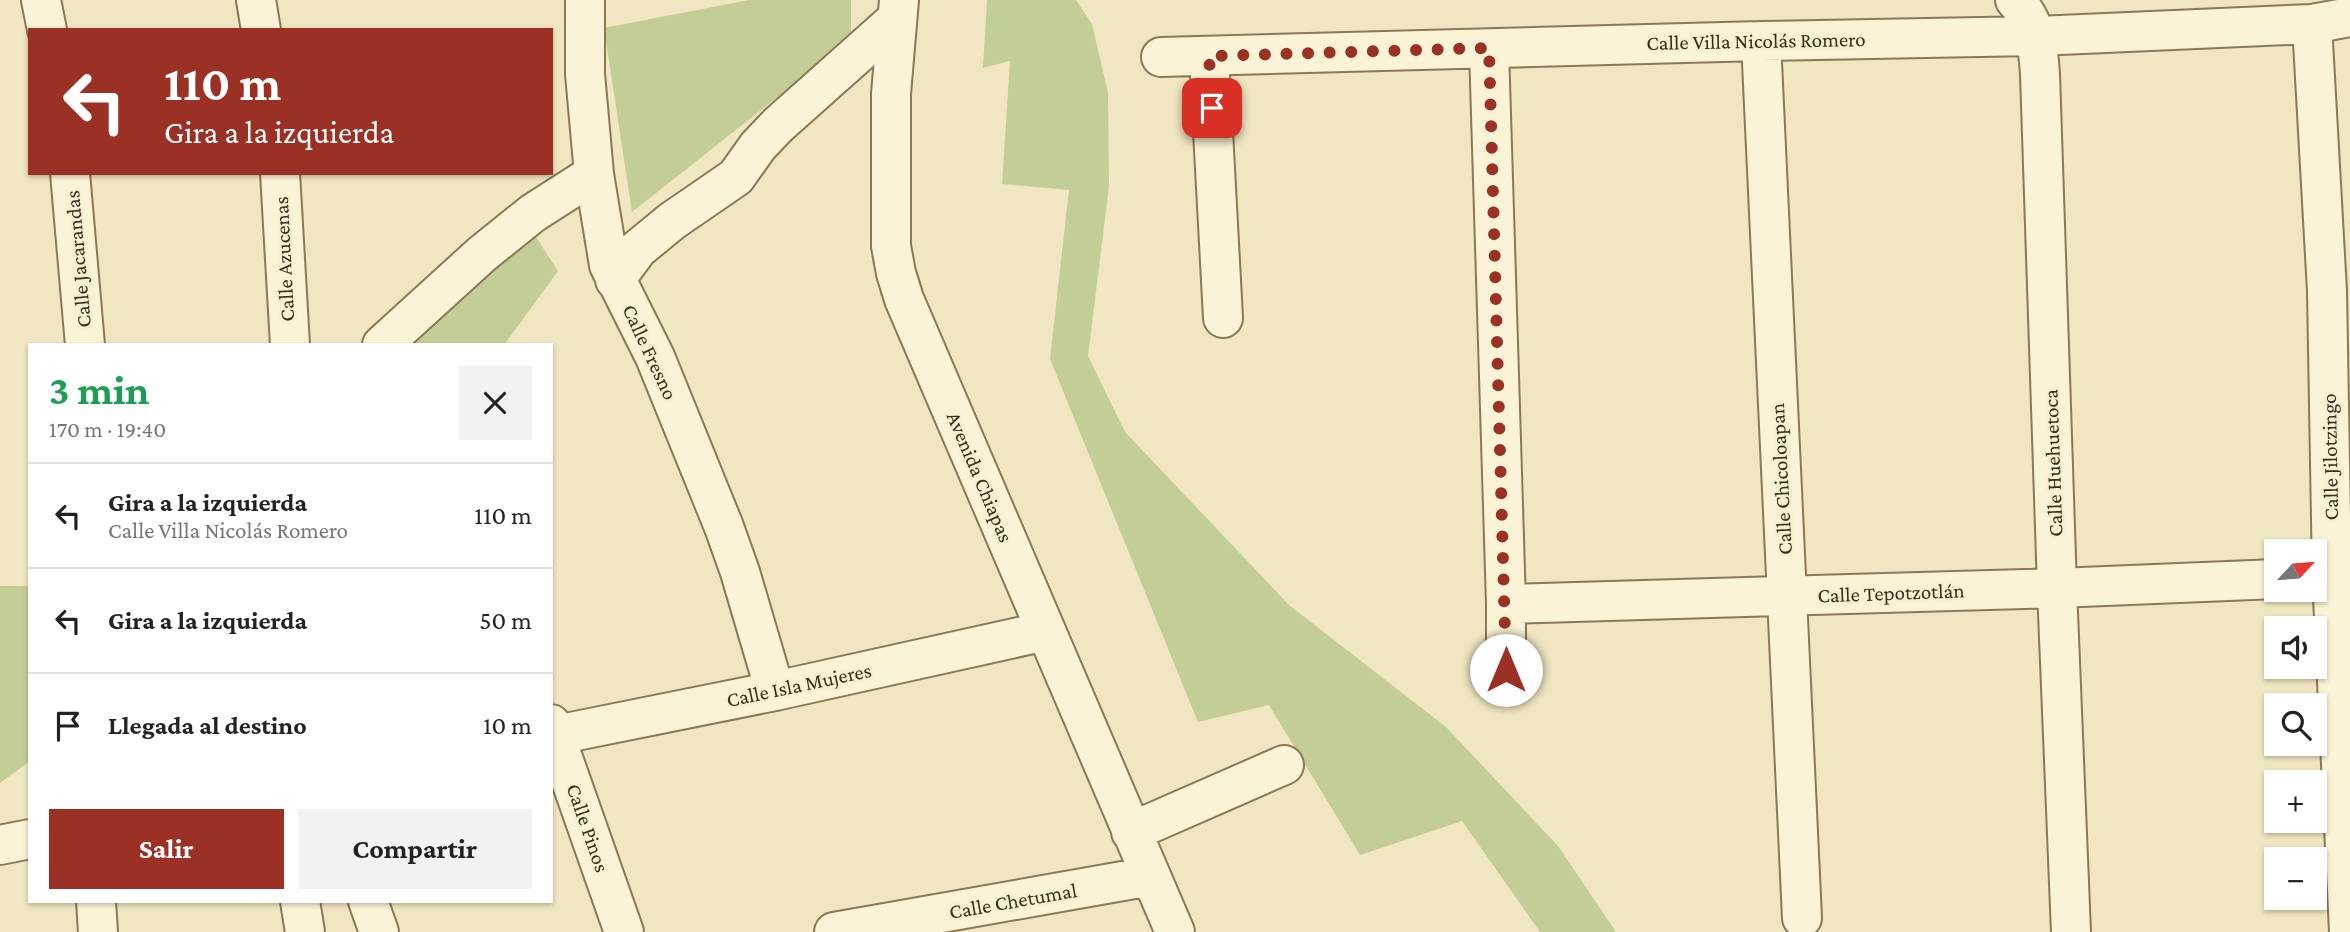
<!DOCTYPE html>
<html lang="es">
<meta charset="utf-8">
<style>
body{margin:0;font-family:"Crimson Pro",serif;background:#f2f2f2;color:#222;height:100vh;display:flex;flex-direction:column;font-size:26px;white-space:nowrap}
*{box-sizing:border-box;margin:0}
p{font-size:23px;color:#767676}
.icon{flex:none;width:38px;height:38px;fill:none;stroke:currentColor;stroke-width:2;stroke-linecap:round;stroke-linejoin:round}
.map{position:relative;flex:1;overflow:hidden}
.drawer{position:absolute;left:28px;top:343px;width:525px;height:560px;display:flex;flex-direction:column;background:#fff;border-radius:0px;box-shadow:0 2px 5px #0004}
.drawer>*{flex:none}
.banner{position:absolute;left:28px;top:28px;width:525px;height:147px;border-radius:0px;box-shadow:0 2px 5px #0004;background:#9b3025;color:#fff;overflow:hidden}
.needle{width:46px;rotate:64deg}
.fabs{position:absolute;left:2264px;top:539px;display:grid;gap:14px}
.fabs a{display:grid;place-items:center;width:63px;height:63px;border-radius:0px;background:#fff;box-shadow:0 2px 5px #0004;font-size:35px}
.pin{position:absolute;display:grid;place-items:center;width:60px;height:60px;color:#fff;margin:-30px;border-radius:14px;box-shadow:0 4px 10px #0006}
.me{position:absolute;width:77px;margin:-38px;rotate:0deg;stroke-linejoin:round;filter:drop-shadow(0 0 5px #0008)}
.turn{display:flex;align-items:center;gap:24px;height:147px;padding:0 21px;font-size:32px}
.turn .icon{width:91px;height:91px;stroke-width:2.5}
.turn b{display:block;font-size:49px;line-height:60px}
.round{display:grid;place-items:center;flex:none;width:74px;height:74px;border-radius:0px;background:#f2f2f2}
.head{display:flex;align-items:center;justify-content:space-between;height:119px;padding:0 21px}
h1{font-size:42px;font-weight:700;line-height:52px;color:#1e9e55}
.cta{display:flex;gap:14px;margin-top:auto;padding:14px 21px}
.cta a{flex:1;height:80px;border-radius:0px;background:#9b3025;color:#fff;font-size:28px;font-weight:700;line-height:80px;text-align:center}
.cta a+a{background:#f2f2f2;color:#222}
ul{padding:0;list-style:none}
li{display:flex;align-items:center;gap:21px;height:105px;padding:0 21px;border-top:2px solid #e0e0e0}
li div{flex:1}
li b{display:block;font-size:26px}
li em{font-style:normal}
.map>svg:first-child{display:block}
</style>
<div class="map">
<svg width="2350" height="932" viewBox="0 0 2350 932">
<rect width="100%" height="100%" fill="#f0e6c1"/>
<path fill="#c2ce95" d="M749,0H851V39L632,212L604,28Z
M987,0H1076L1092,24L1108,93L1109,186L1088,356L1125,432L1289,605L1446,727L1558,846L1616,932H1540L1462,821L1360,855L1269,705L1198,722L1050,359L1069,190L1002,184L1010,61L983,68Z
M532,231L558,271L504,345H397Z
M0,586H30V761L0,783Z"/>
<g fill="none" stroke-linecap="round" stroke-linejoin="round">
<defs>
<path id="minor" d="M41,0L47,30
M256,0L261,30
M585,0V74L594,174L609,265L655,357L724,527L740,572L775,691
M899,0L891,94V246L896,273L904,299L1175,932
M2015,0C2036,22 2038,45 2040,74L2057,588L2071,932
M2312,24L2327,291L2332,576L2349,932
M1761,41L1802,918
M1489,49L1506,604V670
M1209,56L1223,318
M1161,57L1761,41L2037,36L2312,24L2350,17
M70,173L85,345
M280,173L290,345
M615,280L638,249L672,221L736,177L758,146L778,125L897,19
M382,345L482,254L533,213L594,174
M1506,604L2057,588L2277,579
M551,724L624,932
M551,736L775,691L1046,631
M1131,832L1284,765
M0,845L30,839
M96,901L98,932
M300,901L305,932
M368,901L379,932
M834,932L1151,876"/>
</defs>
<use href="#minor" stroke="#8a7858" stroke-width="42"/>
<use href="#minor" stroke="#faf3d5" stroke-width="38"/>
</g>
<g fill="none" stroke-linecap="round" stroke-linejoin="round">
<path stroke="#9b3025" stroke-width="12" stroke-dasharray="0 21.6" d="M1212,108L1209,56L1489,48L1506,670"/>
</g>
<g text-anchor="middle" stroke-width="6" stroke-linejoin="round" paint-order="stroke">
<g font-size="21" fill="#392d1d" stroke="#f7f0d1">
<text transform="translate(1756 41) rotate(-1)" y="7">Calle Villa Nicolás Romero</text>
<text transform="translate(78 259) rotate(-95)" y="7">Calle Jacarandas</text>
<text transform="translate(284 259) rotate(-93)" y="7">Calle Azucenas</text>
<text transform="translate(650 352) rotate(65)" y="7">Calle Fresno</text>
<text transform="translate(2330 457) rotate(-91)" y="7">Calle Jilotzingo</text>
<text transform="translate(2053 463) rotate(-92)" y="7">Calle Huehuetoca</text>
<text transform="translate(980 477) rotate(67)" y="7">Avenida Chiapas</text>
<text transform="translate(1781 479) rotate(-93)" y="7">Calle Chicoloapan</text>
<text transform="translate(1891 593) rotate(-2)" y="7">Calle Tepotzotlán</text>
<text transform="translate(799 685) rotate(-12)" y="7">Calle Isla Mujeres</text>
<text transform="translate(588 828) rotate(71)" y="7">Calle Pinos</text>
<text transform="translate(1013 901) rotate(-10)" y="7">Calle Chetumal</text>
</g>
</g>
</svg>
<div class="fabs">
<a><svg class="needle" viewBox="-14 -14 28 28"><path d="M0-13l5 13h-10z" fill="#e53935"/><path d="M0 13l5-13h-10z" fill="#767676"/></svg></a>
<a><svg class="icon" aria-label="sound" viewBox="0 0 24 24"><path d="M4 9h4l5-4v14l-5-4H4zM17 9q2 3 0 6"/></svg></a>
<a><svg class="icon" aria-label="search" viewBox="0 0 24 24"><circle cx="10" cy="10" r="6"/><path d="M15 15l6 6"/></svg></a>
<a>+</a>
<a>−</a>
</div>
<div class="pin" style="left:1212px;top:108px;background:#d93025"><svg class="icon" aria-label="arrive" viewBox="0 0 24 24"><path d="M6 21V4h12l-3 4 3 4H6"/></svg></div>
<svg class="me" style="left:1506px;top:670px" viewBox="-20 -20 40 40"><circle r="19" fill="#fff"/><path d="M0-13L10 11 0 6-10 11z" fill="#9b3025"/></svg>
<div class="banner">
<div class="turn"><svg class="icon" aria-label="left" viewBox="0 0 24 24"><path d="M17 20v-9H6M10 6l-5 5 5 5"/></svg><div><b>110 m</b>Gira a la izquierda</div></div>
</div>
<section class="drawer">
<div class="head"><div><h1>3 min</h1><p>170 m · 19:40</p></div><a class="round"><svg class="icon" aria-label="close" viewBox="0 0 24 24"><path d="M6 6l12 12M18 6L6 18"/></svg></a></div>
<ul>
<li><svg class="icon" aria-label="left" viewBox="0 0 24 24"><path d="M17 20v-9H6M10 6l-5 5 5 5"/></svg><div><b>Gira a la izquierda</b><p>Calle Villa Nicolás Romero</p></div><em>110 m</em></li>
<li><svg class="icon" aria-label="left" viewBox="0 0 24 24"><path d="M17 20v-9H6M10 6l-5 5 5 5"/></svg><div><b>Gira a la izquierda</b></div><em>50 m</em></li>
<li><svg class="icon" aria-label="arrive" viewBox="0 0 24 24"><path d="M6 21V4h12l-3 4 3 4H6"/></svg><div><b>Llegada al destino</b></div><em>10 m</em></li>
</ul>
<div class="cta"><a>Salir</a><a>Compartir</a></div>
</section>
</div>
